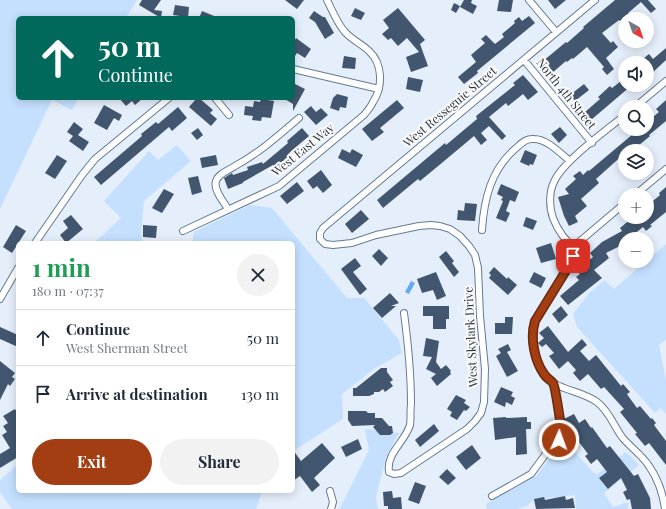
<!DOCTYPE html>
<meta charset="utf-8">
<style>
body{margin:0;font-family:"Playfair Display",serif;background:#f2f2f3;color:#1f2937;height:100vh;display:flex;flex-direction:column;font-size:15px;white-space:nowrap}
*{box-sizing:border-box;margin:0}
p{font-size:13px;color:#747a83}
.icon{flex:none;width:22px;height:22px;fill:none;stroke:currentColor;stroke-width:2;stroke-linecap:round;stroke-linejoin:round}
.map{position:relative;flex:1;overflow:hidden}
.panel{position:absolute;left:16px;top:241px;width:279px;height:252px;display:flex;flex-direction:column;background:#fff;border-radius:6px;box-shadow:0 2px 10px #0003}
.panel>*{flex:none}
.guide{position:absolute;left:16px;top:16px;width:279px;height:84px;border-radius:6px;box-shadow:0 2px 10px #0003;background:#00695c;color:#fff;overflow:hidden}
.needle{width:26px;rotate:140deg}
.fabs{position:absolute;left:618px;top:12px;display:grid;gap:8px}
.fabs a{display:grid;place-items:center;width:36px;height:36px;border-radius:50%;background:#fff;box-shadow:0 2px 10px #0003;font-size:20px}
.pin{position:absolute;display:grid;place-items:center;width:34px;height:34px;color:#fff;margin:-17px;border-radius:8px;box-shadow:0 2px 6px #0006}
.me{position:absolute;width:44px;margin:-22px;rotate:2deg;stroke-linejoin:round;filter:drop-shadow(0 0 3px #0008)}
.turn{display:flex;align-items:center;gap:14px;height:84px;padding:0 16px;font-size:18px}
.turn .icon{width:52px;height:52px;stroke-width:2.5}
.turn b{display:block;font-size:28px;line-height:34px}
.round{display:grid;place-items:center;flex:none;width:42px;height:42px;border-radius:21px;background:#f2f2f3}
.head{display:flex;align-items:center;justify-content:space-between;height:68px;padding:0 16px}
h1{font-size:24px;font-weight:700;line-height:30px;color:#1e9e55}
.cta{display:flex;gap:8px;margin-top:auto;padding:8px 16px}
.cta a{flex:1;height:46px;border-radius:24px;background:#a33e12;color:#fff;font-size:16px;font-weight:700;line-height:46px;text-align:center}
.cta a+a{background:#f2f2f3;color:#1f2937}
ul{padding:0;list-style:none}
li{display:flex;align-items:center;gap:12px;height:56px;padding:0 16px;border-top:1px solid #e0e1e3}
li div{flex:1}
li b{display:block;font-size:15px}
li em{font-style:normal}
.map>svg:first-child{display:block}
</style>
<div class="map">
<svg width="666" height="509" viewBox="0 0 666 509">
<rect width="100%" height="100%" fill="#e5effb"/>
<path fill="#c4e0fe" d="M0,0H137L126,18H18V98H79L72,110L52,100L0,209Z
M177,145L191,161L144,201L141,234L143,243H94L121,218L104,201L149,151L158,160Z
M250,205L272,208L347,298H364L399,340L402,353L374,369L342,394L343,419L295,450H293V243H192L194,232Z
M666,244V340L659,345L666,380V414L661,408L655,413L577,327L573,314L589,293L605,280L614,289Z
M365,429L399,433L386,457L376,497L378,509H341L340,508L369,450Z
M564,440L596,475L626,452L639,465L604,493L613,507L628,502V509H576L575,495L533,500L527,506L517,509H487L486,504L537,475Z
M18,464V491H262L256,509H12L0,492V480Z"/>
<path fill="#64abf3" d="M411,281L415,283L409,294L405,292Z"/>
<path fill="#42576f" d="M142,0H161L154,10L162,11L161,18L139,5Z
M285,0H304L297,9Z
M464,0H472L471,3L477,6L473,14L460,7Z
M499,0H513L511,12L497,11Z
M548,0H566L555,9Z
M615,0H648L656,9L651,13L641,2L628,13L634,19H623L620,21L619,20L602,33L611,43L613,41L618,47L606,58L614,69L607,75L602,69L604,67L587,47L573,59L572,58L567,62L566,61L552,73L543,61L566,42L567,43L584,28L583,27Z
M454,3L460,6L456,13L451,10Z
M175,5L189,7L188,18H180V16L173,15Z
M355,8L365,13L361,20L351,16Z
M398,8L425,40L420,44L428,66L411,72L406,57L419,52L407,38L398,46L391,38L388,40L382,34L389,28L383,20Z
M202,11L219,18H199Z
M314,11L323,17H325L334,33L325,39L315,22L309,18Z
M529,16L535,23L477,71L478,73L464,84L458,77L476,62L471,55L485,43L481,39L486,35L495,44L504,37L502,34L515,23L514,21L519,17L522,21Z
M296,38L311,49L305,58L297,53L293,59V44Z
M666,48V60L650,75L647,71V63H638L649,54L653,59Z
M344,56L356,58L355,69L342,68Z
M523,75L538,92L528,100L523,94L508,106L506,103L489,117L506,136L502,140L489,126L481,133L487,140L481,145L474,136L443,162L420,181L418,179L383,208L377,200L445,143L446,145L477,119L476,116L515,85L513,83Z
M408,77L423,80L420,92L406,89Z
M625,78V85H632L591,120L585,112L600,99L598,97L610,86L612,88Z
M293,83L305,89L293,111V104L283,98H293Z
M584,84L589,90L575,101L570,95Z
M337,94L348,97L346,108L340,107L339,111L330,108L333,98Z
M119,98H143L135,105L132,101L126,106Z
M197,98H199L213,110L210,113L217,119L211,126L189,107Z
M261,99L274,101L271,118L262,117L261,121L252,120L253,116L244,115L245,106L253,107L254,101L260,102Z
M397,100L404,108L380,128L384,132L372,141L362,129Z
M666,100V121L649,135L650,136L632,151H625V153L596,179L599,183L581,199L587,206L575,216L578,222L569,226L564,216L558,197L569,194L565,189L576,179L573,176L580,171L583,175L588,170L589,171L633,134L632,133L637,129H647V122L659,112L656,109Z
M104,105L122,115L119,121L114,118L107,130L94,123Z
M311,106L316,112L321,108L328,115L316,125L304,112Z
M178,107L187,118L172,131L169,127L101,185L94,177L142,136L141,134L156,122L158,124Z
M74,122L83,129L78,135L89,142L83,151L69,141L73,136L67,132Z
M560,127L567,135L559,143L551,134Z
M198,128L203,135L197,140L191,133Z
M302,128L309,136L289,153L290,155L275,168L273,165L243,182V183L228,189L224,178L232,173L233,175L248,170L247,167L262,162L263,164L288,143L287,141Z
M342,149L350,153L352,149L363,155L356,167L338,158Z
M525,150L537,155L533,165L530,164L529,166L520,162Z
M57,155L67,161L55,179L45,173Z
M216,155L218,165L202,168L200,158Z
M321,170L332,185L323,193L317,186L313,189L307,181Z
M198,176L202,192L192,195L188,178Z
M297,182L304,191L287,204L280,196Z
M501,184L519,192L515,202L510,200L506,211L510,213L506,222L496,218L503,201L501,200L503,197L497,194Z
M666,187V212L650,225L652,226L646,231L643,227L628,239H625L624,244L606,253L609,258L594,270L602,278L568,305L560,296L579,280L576,277L580,274L577,270L593,257L590,253L602,242L622,231L620,228L632,218L633,219L635,217H647V206L660,195L659,193Z
M164,189L174,194L162,213L152,208Z
M465,203L477,204L475,221L457,220L458,210L464,211Z
M361,210L369,219L352,233L345,224Z
M71,215L83,229L66,243L60,235L68,228L63,221Z
M526,217L537,221L533,230L523,226Z
M16,225L26,231L12,253L3,247Z
M143,225L157,226L156,238L143,237Z
M551,243L556,259L541,263L536,248Z
M379,249L388,258L381,266L372,256Z
M446,251L454,261L452,263L459,272L454,277L439,257Z
M355,258L361,266L353,272L367,289L360,295L341,269Z
M494,267L507,279L508,277L517,285L508,295L489,278L491,275L489,273Z
M436,272L446,296L437,300L433,290L422,293L417,279Z
M534,272L546,278L541,288L529,282Z
M390,293L399,303L391,306H396L382,318L373,308Z
M423,306H449V319H446V329H433V316H423Z
M561,306L568,315L559,323L552,314Z
M505,317H513L512,334H495V323H505Z
M548,326L568,352L582,339L587,345L580,351L589,361L596,355L621,386L623,384L630,392L627,394L629,397L637,408L640,406L651,419L652,418L656,423L654,425L666,441V465L649,443L645,446L635,434L637,433L620,412L624,409L604,387L601,389L588,374L580,381L573,373L576,370L568,361L559,369L549,356L554,353L546,344L542,347L538,343L544,338L539,333Z
M0,327L18,335V347L0,339Z
M426,338L439,341L436,362L441,369L446,365L451,371L450,372L451,374L437,386L431,378L436,374L426,369L432,357L423,356Z
M508,344L511,350L507,352L518,371L507,377L496,356L501,353L498,349Z
M0,361L15,373L12,377L15,379L10,386L8,384L0,400Z
M381,368H387V372L393,380L390,382L393,386L385,392L383,389L379,392H374V394L369,396H353V388H356Z
M501,387L513,392L511,396L515,398L512,405L506,402L505,407L494,402Z
M456,395L466,400L464,403L470,407L466,411L464,410L457,420L450,416L452,412L447,409Z
M15,409L18,414V457L0,468V454L10,448L2,435L7,432L3,426L8,423L3,416Z
M348,411H366L368,413H375V418H382L389,426H392L393,433L390,435H380L373,427L375,425L352,426L348,420Z
M574,414L579,423L585,419L591,428L592,427L607,448L610,446L634,476L638,474L650,498L651,509H632L630,499L627,500L623,492L627,490L621,478L608,489L599,478L607,472L597,459L591,464L585,456L588,454L576,438L564,419Z
M506,417V418L527,417V422H531V429H526L527,454L516,455V437L495,440L493,418Z
M434,424L439,431L420,447L415,440Z
M358,439L362,449L346,457L341,447Z
M322,443L335,458L314,478L320,485L312,492L300,476L293,481V450L301,461Z
M472,445L481,458L466,470L456,457Z
M447,469L456,478L448,485L439,477Z
M415,482L426,486L419,504L408,500Z
M392,491L393,498L401,497L402,509H388V506H384L383,492Z
M565,496L566,500L573,498L575,508L536,509L534,499L544,497L545,500Z"/>
<g fill="none" stroke-linecap="round" stroke-linejoin="round">
<defs>
<path id="minor" d="M529,0L556,32
M524,60L592,143
M293,69L379,89
M215,98L229,115
M635,107L666,81
M635,195L666,169
M625,203L579,242L567,269L535,321C530,339 536,375 555,384C568,391 585,393 597,402C609,411 614,426 622,437C630,447 642,455 649,466C658,479 663,494 665,509
M228,209C224,202 213,190 216,181C218,174 229,170 235,166C259,153 278,136 299,118
M482,230C484,199 491,170 515,149C521,144 526,138 534,139C547,139 560,153 570,161
M183,231L279,186L364,115C367,111 371,107 373,102C383,87 383,64 369,51C362,44 352,40 345,32C337,23 332,10 327,0
M35,243L82,175L95,159L169,98
M576,249C564,240 558,231 553,218C549,207 549,192 554,182C562,162 607,130 625,115
M0,299L18,268
M404,313C408,343 411,373 411,404C410,411 411,419 410,425C405,442 386,453 389,472L394,474L401,473L467,429L475,421L481,413L484,402L485,369L480,316L478,268L475,255L469,246L460,236L450,229L440,226L431,225L419,226L376,235L352,243L333,245L325,244L320,239V233L323,228L595,0
M330,491L333,502L331,509
M492,496L531,474L545,455L559,439L562,432L554,384"/>
</defs>
<use href="#minor" stroke="#647b93" stroke-width="8"/>
<use href="#minor" stroke="#fff" stroke-width="6"/>
</g>
<g fill="none" stroke-linecap="round" stroke-linejoin="round">
<defs>
<path id="route" d="M559,440L562,432C560,423 556,388 553,383C551,380 546,378 544,374C534,360 530,337 535,321L567,269L573,256"/>
</defs>
<use href="#route" stroke="#6a280c" stroke-width="10"/>
<use href="#route" stroke="#a33e12" stroke-width="7"/>
</g>
<g text-anchor="middle" stroke-width="4" stroke-linejoin="round" paint-order="stroke">
<g font-size="12" fill="#2c3641" stroke="#fbfbfb">
<text transform="translate(566 94) rotate(51)" y="4">North 4th Street</text>
<text transform="translate(450 107) rotate(-40)" y="4">West Resseguie Street</text>
<text transform="translate(303 150) rotate(-39)" y="4">West East Way</text>
<text transform="translate(471 337) rotate(-93)" y="4">West Skylark Drive</text>
</g>
</g>
</svg>
<div class="fabs">
<a><svg class="needle" viewBox="-14 -14 28 28"><path d="M0-13l5 13h-10z" fill="#e53935"/><path d="M0 13l5-13h-10z" fill="#747a83"/></svg></a>
<a><svg class="icon" aria-label="sound" viewBox="0 0 24 24"><path d="M4 9h4l5-4v14l-5-4H4zM17 9q2 3 0 6"/></svg></a>
<a><svg class="icon" aria-label="search" viewBox="0 0 24 24"><circle cx="10" cy="10" r="6"/><path d="M15 15l6 6"/></svg></a>
<a><svg class="icon" aria-label="layers" viewBox="0 0 24 24"><path d="M12 4l9 5-9 5-9-5zM3 14l9 5 9-5"/></svg></a>
<a>+</a>
<a>−</a>
</div>
<div class="pin" style="left:573px;top:256px;background:#d93025"><svg class="icon" aria-label="arrive" viewBox="0 0 24 24"><path d="M6 21V4h12l-3 4 3 4H6"/></svg></div>
<svg class="me" style="left:559px;top:440px" viewBox="-20 -20 40 40"><circle r="17" fill="#a33e12" stroke="#fff" stroke-width="3"/><path d="M0-11L8 9 0 5-8 9z" fill="#fff"/></svg>
<div class="guide">
<div class="turn"><svg class="icon" aria-label="ahead" viewBox="0 0 24 24"><path d="M12 20V5M6 11l6-6 6 6"/></svg><div><b>50 m</b>Continue</div></div>
</div>
<section class="panel">
<div class="head"><div><h1>1 min</h1><p>180 m · 07:37</p></div><a class="round"><svg class="icon" aria-label="close" viewBox="0 0 24 24"><path d="M6 6l12 12M18 6L6 18"/></svg></a></div>
<ul>
<li><svg class="icon" aria-label="ahead" viewBox="0 0 24 24"><path d="M12 20V5M6 11l6-6 6 6"/></svg><div><b>Continue</b><p>West Sherman Street</p></div><em>50 m</em></li>
<li><svg class="icon" aria-label="arrive" viewBox="0 0 24 24"><path d="M6 21V4h12l-3 4 3 4H6"/></svg><div><b>Arrive at destination</b></div><em>130 m</em></li>
</ul>
<div class="cta"><a>Exit</a><a>Share</a></div>
</section>
</div>
